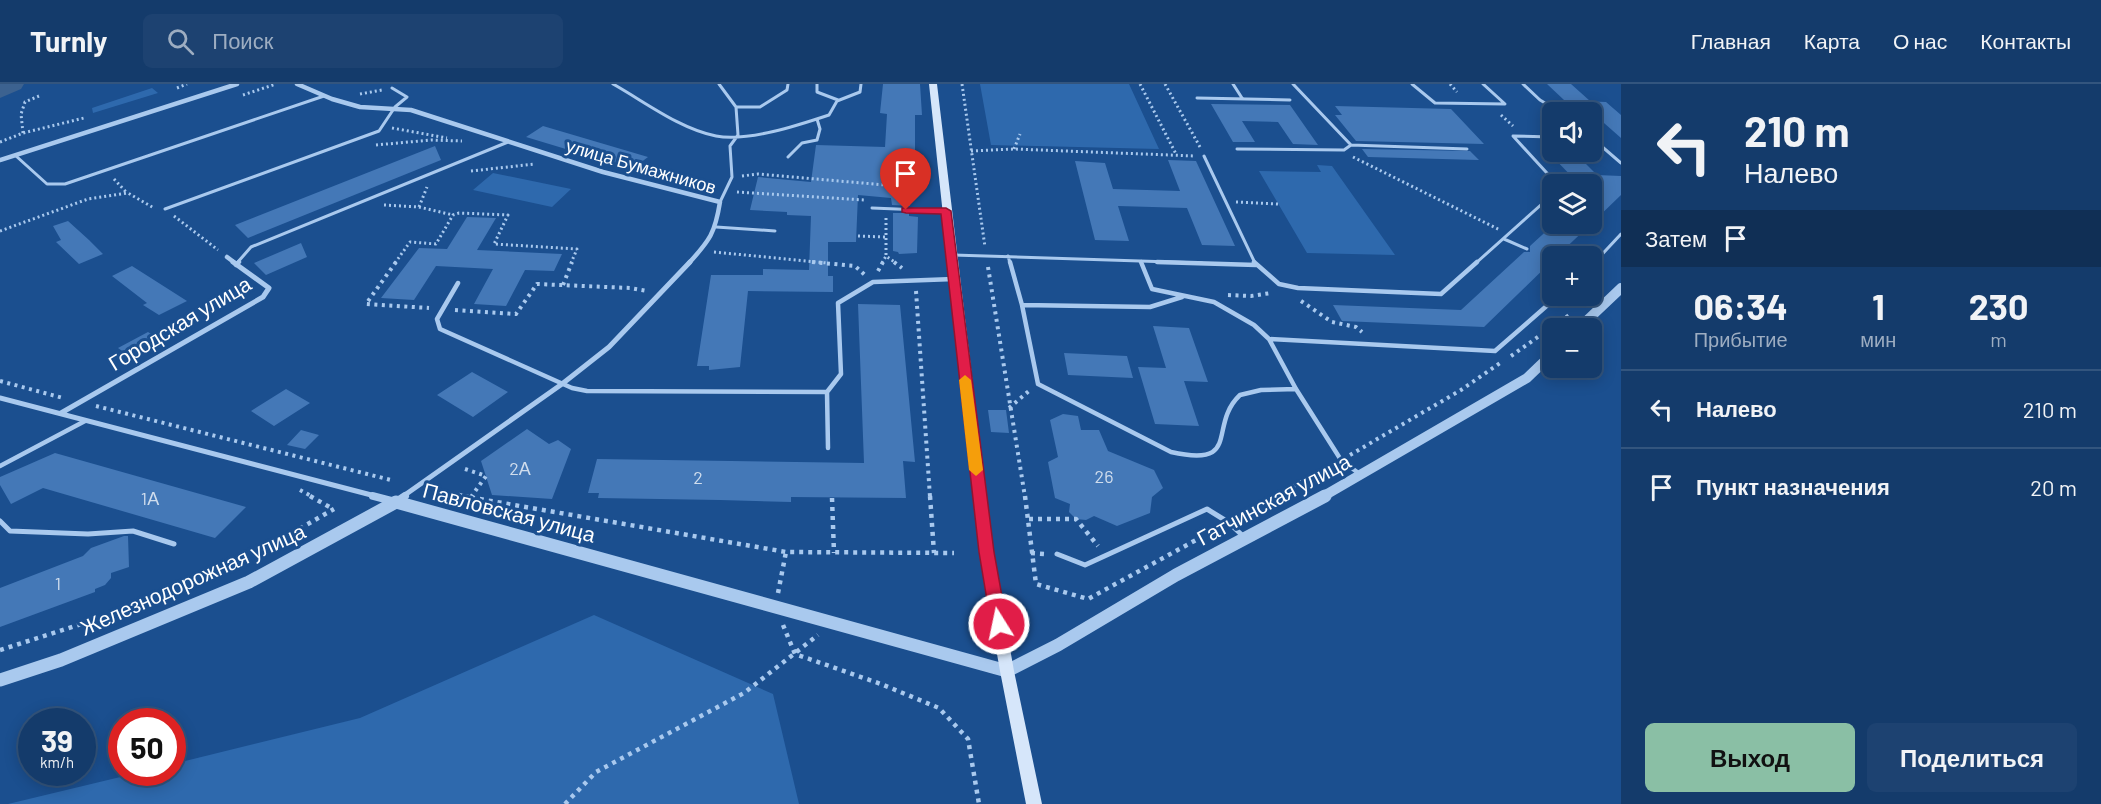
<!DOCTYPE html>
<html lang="ru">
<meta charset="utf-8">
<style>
body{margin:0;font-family:Barlow,sans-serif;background:#1d4271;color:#f1f3f6;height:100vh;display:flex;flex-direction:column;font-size:22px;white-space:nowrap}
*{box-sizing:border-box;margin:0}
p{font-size:20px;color:#9dadc1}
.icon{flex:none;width:33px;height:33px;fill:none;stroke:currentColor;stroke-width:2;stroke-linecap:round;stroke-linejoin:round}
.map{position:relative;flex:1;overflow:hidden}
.drawer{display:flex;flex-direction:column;background:#143b6b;width:480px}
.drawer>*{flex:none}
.top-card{background:#143b6b;color:#f1f3f6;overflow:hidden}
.buttons{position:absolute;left:1542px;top:18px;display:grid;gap:12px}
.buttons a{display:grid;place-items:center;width:60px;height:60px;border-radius:9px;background:#143b6b;box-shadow:0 3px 15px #0003,0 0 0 2px #33557e;font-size:30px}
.speed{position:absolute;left:18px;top:624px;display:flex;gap:12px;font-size:30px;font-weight:700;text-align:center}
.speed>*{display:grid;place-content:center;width:78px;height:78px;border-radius:50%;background:#143b6b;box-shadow:0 3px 15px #0003,0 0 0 2px #33557e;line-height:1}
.speed small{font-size:15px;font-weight:400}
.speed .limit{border:9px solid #d22;background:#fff;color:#111}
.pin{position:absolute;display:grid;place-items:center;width:51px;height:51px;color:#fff;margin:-62px -26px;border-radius:50% 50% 50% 0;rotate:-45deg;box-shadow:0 0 6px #0007}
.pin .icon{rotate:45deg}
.me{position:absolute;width:66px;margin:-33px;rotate:350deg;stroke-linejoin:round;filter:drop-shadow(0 0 4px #0008)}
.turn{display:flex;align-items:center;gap:21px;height:126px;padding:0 24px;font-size:27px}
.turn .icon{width:78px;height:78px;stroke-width:2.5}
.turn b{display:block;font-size:42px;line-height:51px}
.then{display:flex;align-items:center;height:57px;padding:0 24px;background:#0003;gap:12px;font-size:22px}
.eta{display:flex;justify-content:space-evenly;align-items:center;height:102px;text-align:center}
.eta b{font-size:36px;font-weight:700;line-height:42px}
.action{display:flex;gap:12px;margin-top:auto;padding:12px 24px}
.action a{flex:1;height:69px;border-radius:9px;background:#8abfa5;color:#111;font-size:24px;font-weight:700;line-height:69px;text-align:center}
.action a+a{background:#1d4271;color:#f1f3f6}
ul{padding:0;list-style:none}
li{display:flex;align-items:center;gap:18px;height:78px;padding:0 24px;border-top:2px solid #33557e}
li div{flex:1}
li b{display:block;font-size:22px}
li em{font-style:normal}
header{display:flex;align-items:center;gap:36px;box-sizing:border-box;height:84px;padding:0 30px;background:#143b6b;border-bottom:2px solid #33557e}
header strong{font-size:28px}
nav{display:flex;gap:33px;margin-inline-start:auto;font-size:21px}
.search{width:420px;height:54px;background:#1d4271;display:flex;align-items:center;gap:15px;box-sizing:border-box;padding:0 21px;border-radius:9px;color:#9dadc1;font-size:22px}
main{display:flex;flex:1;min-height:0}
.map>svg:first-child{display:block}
</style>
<header>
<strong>Turnly</strong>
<div class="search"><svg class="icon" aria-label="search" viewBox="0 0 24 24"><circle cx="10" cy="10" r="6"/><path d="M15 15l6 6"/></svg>Поиск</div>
<nav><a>Главная</a><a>Карта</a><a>О нас</a><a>Контакты</a></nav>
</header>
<main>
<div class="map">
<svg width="1621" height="720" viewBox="0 0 1621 720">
<rect width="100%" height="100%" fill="#1b4f8f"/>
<path fill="#2e69ad" d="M980,0H1129L1159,65L991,61Z
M152,4L158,9L93,29L92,24Z
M1317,81L1332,82L1395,171L1307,169L1259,87L1321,88Z
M493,89L571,105L552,123L473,106Z
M594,531L773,610L799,720H8L137,689L172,688L173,680L360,634Z"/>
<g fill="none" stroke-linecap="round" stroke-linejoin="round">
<path fill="#3c6290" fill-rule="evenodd" d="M0,0H24L21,5L0,14Z"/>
</g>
<path fill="#4478b7" d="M883,0H920L922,31H915V91H913L910,122L892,121L891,114L858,111L856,158H828V192H833V208L748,207L740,283L709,286V282H697L711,191H763V185L809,186L811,132L787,131V128L750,126L758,93L811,98L816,61L885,63L887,30L880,29Z
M1547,0H1571L1590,17L1564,16Z
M1579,17L1606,18L1621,31V54Z
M1211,20L1290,21L1318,61L1293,60L1278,38L1242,37L1255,58H1233Z
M1335,22L1451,25L1484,60L1356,57L1335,31H1342Z
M543,42L648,73L632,85L526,53Z
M435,62L441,76L248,154L235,141Z
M1362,65L1470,67L1479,76L1368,73Z
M1548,68H1574L1597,91L1621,92V111L1592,139V100H1579Z
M1168,76L1196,77L1235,162L1202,161L1187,124L1118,122L1129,157L1095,156L1075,77L1105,79L1113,105L1180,107Z
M893,129H909V132L918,133L917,169L899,170L898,168L893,167Z
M467,133L496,134L477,166L562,170L554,187L525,186L506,222L474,220L493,185L436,182L414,216L381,214L419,164L447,165Z
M68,137L89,156L103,170L79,180L56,158L61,156L53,142Z
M1554,140H1591L1557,172H1552V177L1484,243L1342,237L1333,221L1461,226L1524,168H1530V162Z
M301,159L307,173L266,191L254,179Z
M132,182L187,217L159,231L143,221L147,219L112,192Z
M858,220L900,221L915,378L903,377L906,414L791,413V418L720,416L598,414L599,409H588L597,375L864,379Z
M1153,242L1189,244L1208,298L1184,297L1199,342L1155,340L1138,283L1166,284Z
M148,248L165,259L135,276L118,264Z
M1064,269L1127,272L1133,294L1068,291Z
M472,288L508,308L473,333L437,311Z
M286,305L310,319L274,342L251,327Z
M988,326H1006L1009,349L991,348Z
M1063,330L1078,332L1081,346H1099L1108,367L1154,386L1163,404L1152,413L1150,429L1117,442L1094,432L1086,436L1076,435L1069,428L1070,420L1055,414L1048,378L1058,373L1050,336Z
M527,345L549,360L558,356L571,365L552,415L492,411L481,377Z
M301,346L319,351L305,365L287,361Z
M55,369L246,423L215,454L43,404L11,420L0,401V393Z
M124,452H128L129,483L111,489V494L105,501L95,505V508L0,543V504L83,472L91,464Z"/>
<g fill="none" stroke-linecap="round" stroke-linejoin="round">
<path stroke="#a9c9ee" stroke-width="3" stroke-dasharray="2 3" stroke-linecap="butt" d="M962,0L985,163
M1140,0L1176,70
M1165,0L1200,63
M1450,0L1457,8
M177,4L187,0
M360,10L382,6
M243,11L276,0
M1501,31L1513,42
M392,44L447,54
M23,49L21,30L25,18L39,12
M0,58L23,49L84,34
M376,61L431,56L462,57
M1014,65L1020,50
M971,67L1014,65L1195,72
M1353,73L1500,146
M471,87L535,80
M742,92L758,90L920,104
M114,95L127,109
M737,108L864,116
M913,114L921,104L919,72H915
M1236,118L1278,120
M384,121L419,123L453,131
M419,123L427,103
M174,132L218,166
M886,134V172L896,179
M0,147L88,115L128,109L154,124
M858,152L885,153
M714,168L827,179
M395,179L410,158L436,160L453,131L459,129L508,131L494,160L577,165L571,179
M882,179L886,172"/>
<path stroke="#a9c9ee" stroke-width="4" stroke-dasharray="3 4.5" stroke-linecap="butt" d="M396,178L366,220L429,224
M812,178L855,182L865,191
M894,178L902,184
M988,183L1025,413
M878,187L883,178
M563,201L572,178
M916,207L930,413
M1228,211L1251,212L1271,209
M1301,217L1332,238L1356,243L1362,248
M455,226L516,230L537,200L630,204L647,207
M1511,272L1569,231
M0,297L63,314
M96,322L391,396
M1009,324L1030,306
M1350,371L1461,306L1500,279
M465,385L486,392L471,413
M300,406L313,413
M437,406L469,413
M1273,413L1331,382"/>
<path stroke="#a9c9ee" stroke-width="4.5" stroke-dasharray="4 5" stroke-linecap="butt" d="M310,412L333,425
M462,412L786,468L954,469
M930,412L934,469
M1025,412L1036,500L1088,515L1218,444
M471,414L472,412
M832,414L834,469
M1237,433L1276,412
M1029,435H1076L1098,462
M1031,469L1045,470
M778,509L786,468
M783,541L795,570L881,600L939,624L968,655L979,720
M0,566L128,525L278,457L334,425
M565,720L596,688L744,609L818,551"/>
<path stroke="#a9c9ee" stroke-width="3" d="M613,0C645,18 680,45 716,52C748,58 799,41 829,31L837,17L860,8L861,0
M719,0L736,23
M817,0V8L838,16
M1233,0L1242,14
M1412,0L1435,19L1505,20L1483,0
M1523,0L1540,16L1560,28
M1197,14L1290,16
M1552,53L1513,52L1557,100
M1592,54L1621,79
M1351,61L1467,65
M1237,65L1344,66L1351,61L1293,0
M16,72L47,100H65L324,12
M1204,72L1255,179
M788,73L802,59L817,56L820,45L817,35
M720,118L732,93L730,62L738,51L736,23H760L787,6L788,0
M872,124L946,127
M165,125L379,47L395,23L407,13L392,4
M716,143L775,147
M1504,155L1527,165
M953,171L1202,179
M1008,172L1010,179
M237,179L251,163L508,58
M1476,179L1552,111
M1594,179L1621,150"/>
<path stroke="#a9c9ee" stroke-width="4.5" d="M1010,178L1022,221L1038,300L1171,368C1243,384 1207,342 1240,311L1261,306L1296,305
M1141,178L1152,205L1214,218L1254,241L1269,255L1296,305L1341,376L1361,391
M1157,178L1256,181
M1254,178L1279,200L1298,204L1441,210L1477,178
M236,181L239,178
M1592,181L1595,178
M458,199L437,235L440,245L572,304L587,307L827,308L828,364
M1022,221L1150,223L1182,213
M1269,255L1495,267L1558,212
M827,308L841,290L838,219L873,198L954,195
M0,382L85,337"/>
<path stroke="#a9c9ee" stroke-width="5" d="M0,437L10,447L88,450L133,447L174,460
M1057,470L1085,481L1207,425L1228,438L1243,452"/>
<path stroke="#a9c9ee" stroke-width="4.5" d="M297,0L332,15L360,23L411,26L603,88L720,118C715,149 710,156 689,179
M0,76L237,0
M227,173L235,179"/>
<path stroke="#a9c9ee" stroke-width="5" d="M0,314L379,413
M61,329L263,213L269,204L233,178
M402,413L562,300L609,263L690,178"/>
<path stroke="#a9c9ee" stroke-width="8" d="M373,412L396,418L405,412"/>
<path stroke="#a9c9ee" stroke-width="10" d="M1579,244L1621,204
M1322,413L1527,294L1552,270"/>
<path stroke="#a9c9ee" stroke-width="13" d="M0,596L61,576L249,498L396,418L1007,587L1058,561L1176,491L1325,412"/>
<path fill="#d6e6fa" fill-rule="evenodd" d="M929,0H937L993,468L1014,587L1042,720H1026L1000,587L979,468Z"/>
</g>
<path fill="#e11d48" stroke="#92132f" stroke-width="1.5" d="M902,124H946L951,127L994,468L1007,540L1005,545L999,547L993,545L991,540L979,468L941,130L906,129L902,128Z"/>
<path fill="#f59e0b" d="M965,291L971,296L983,386L976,392L969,386L959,296Z"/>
<g text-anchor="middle" stroke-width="6" stroke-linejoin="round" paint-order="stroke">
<g font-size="18" fill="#fff" stroke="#1b4f8f">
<text transform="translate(641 83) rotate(16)" y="6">улица Бумажников</text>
</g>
<g font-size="18" fill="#d0dded">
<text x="520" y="391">2А</text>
<text x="1104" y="399">26</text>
<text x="698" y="400">2</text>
<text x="150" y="421">1А</text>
<text x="58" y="506">1</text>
</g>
<g font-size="21" fill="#fff" stroke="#1b4f8f">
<text transform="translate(180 240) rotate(-31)" y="7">Городская улица</text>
<text transform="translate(1274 416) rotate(-28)" y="7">Гатчинская улица</text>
<text transform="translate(509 429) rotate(15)" y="7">Павловская улица</text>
<text transform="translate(193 496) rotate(-24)" y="7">Железнодорожная улица</text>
</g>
</g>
</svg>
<div class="buttons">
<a><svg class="icon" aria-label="sound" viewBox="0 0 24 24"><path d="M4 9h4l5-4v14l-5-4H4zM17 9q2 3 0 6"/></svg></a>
<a><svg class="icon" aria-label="layers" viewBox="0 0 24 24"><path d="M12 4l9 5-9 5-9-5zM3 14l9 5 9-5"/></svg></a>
<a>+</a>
<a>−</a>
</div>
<div class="speed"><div>39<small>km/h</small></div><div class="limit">50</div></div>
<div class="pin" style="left:906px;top:126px;background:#d93025"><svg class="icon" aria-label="arrive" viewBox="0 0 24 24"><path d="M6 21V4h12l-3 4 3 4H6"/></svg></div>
<svg class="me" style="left:999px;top:540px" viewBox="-20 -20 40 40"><circle r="17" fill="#e11d48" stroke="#fff" stroke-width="3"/><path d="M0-11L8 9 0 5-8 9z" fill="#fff"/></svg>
</div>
<section class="drawer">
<div class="top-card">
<div class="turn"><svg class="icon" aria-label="left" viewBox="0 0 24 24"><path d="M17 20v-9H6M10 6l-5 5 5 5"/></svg><div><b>210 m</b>Налево</div></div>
<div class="then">Затем<svg class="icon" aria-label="arrive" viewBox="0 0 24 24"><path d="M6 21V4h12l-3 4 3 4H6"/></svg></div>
</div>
<div class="eta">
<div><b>06:34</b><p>Прибытие</p></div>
<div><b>1</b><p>мин</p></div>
<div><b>230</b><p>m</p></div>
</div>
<ul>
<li><svg class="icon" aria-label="left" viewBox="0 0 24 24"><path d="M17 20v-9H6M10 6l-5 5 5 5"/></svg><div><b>Налево</b></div><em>210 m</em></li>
<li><svg class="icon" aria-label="arrive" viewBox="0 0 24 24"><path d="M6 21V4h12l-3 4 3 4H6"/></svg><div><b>Пункт назначения</b></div><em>20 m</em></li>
</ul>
<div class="action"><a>Выход</a><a>Поделиться</a></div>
</section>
</main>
